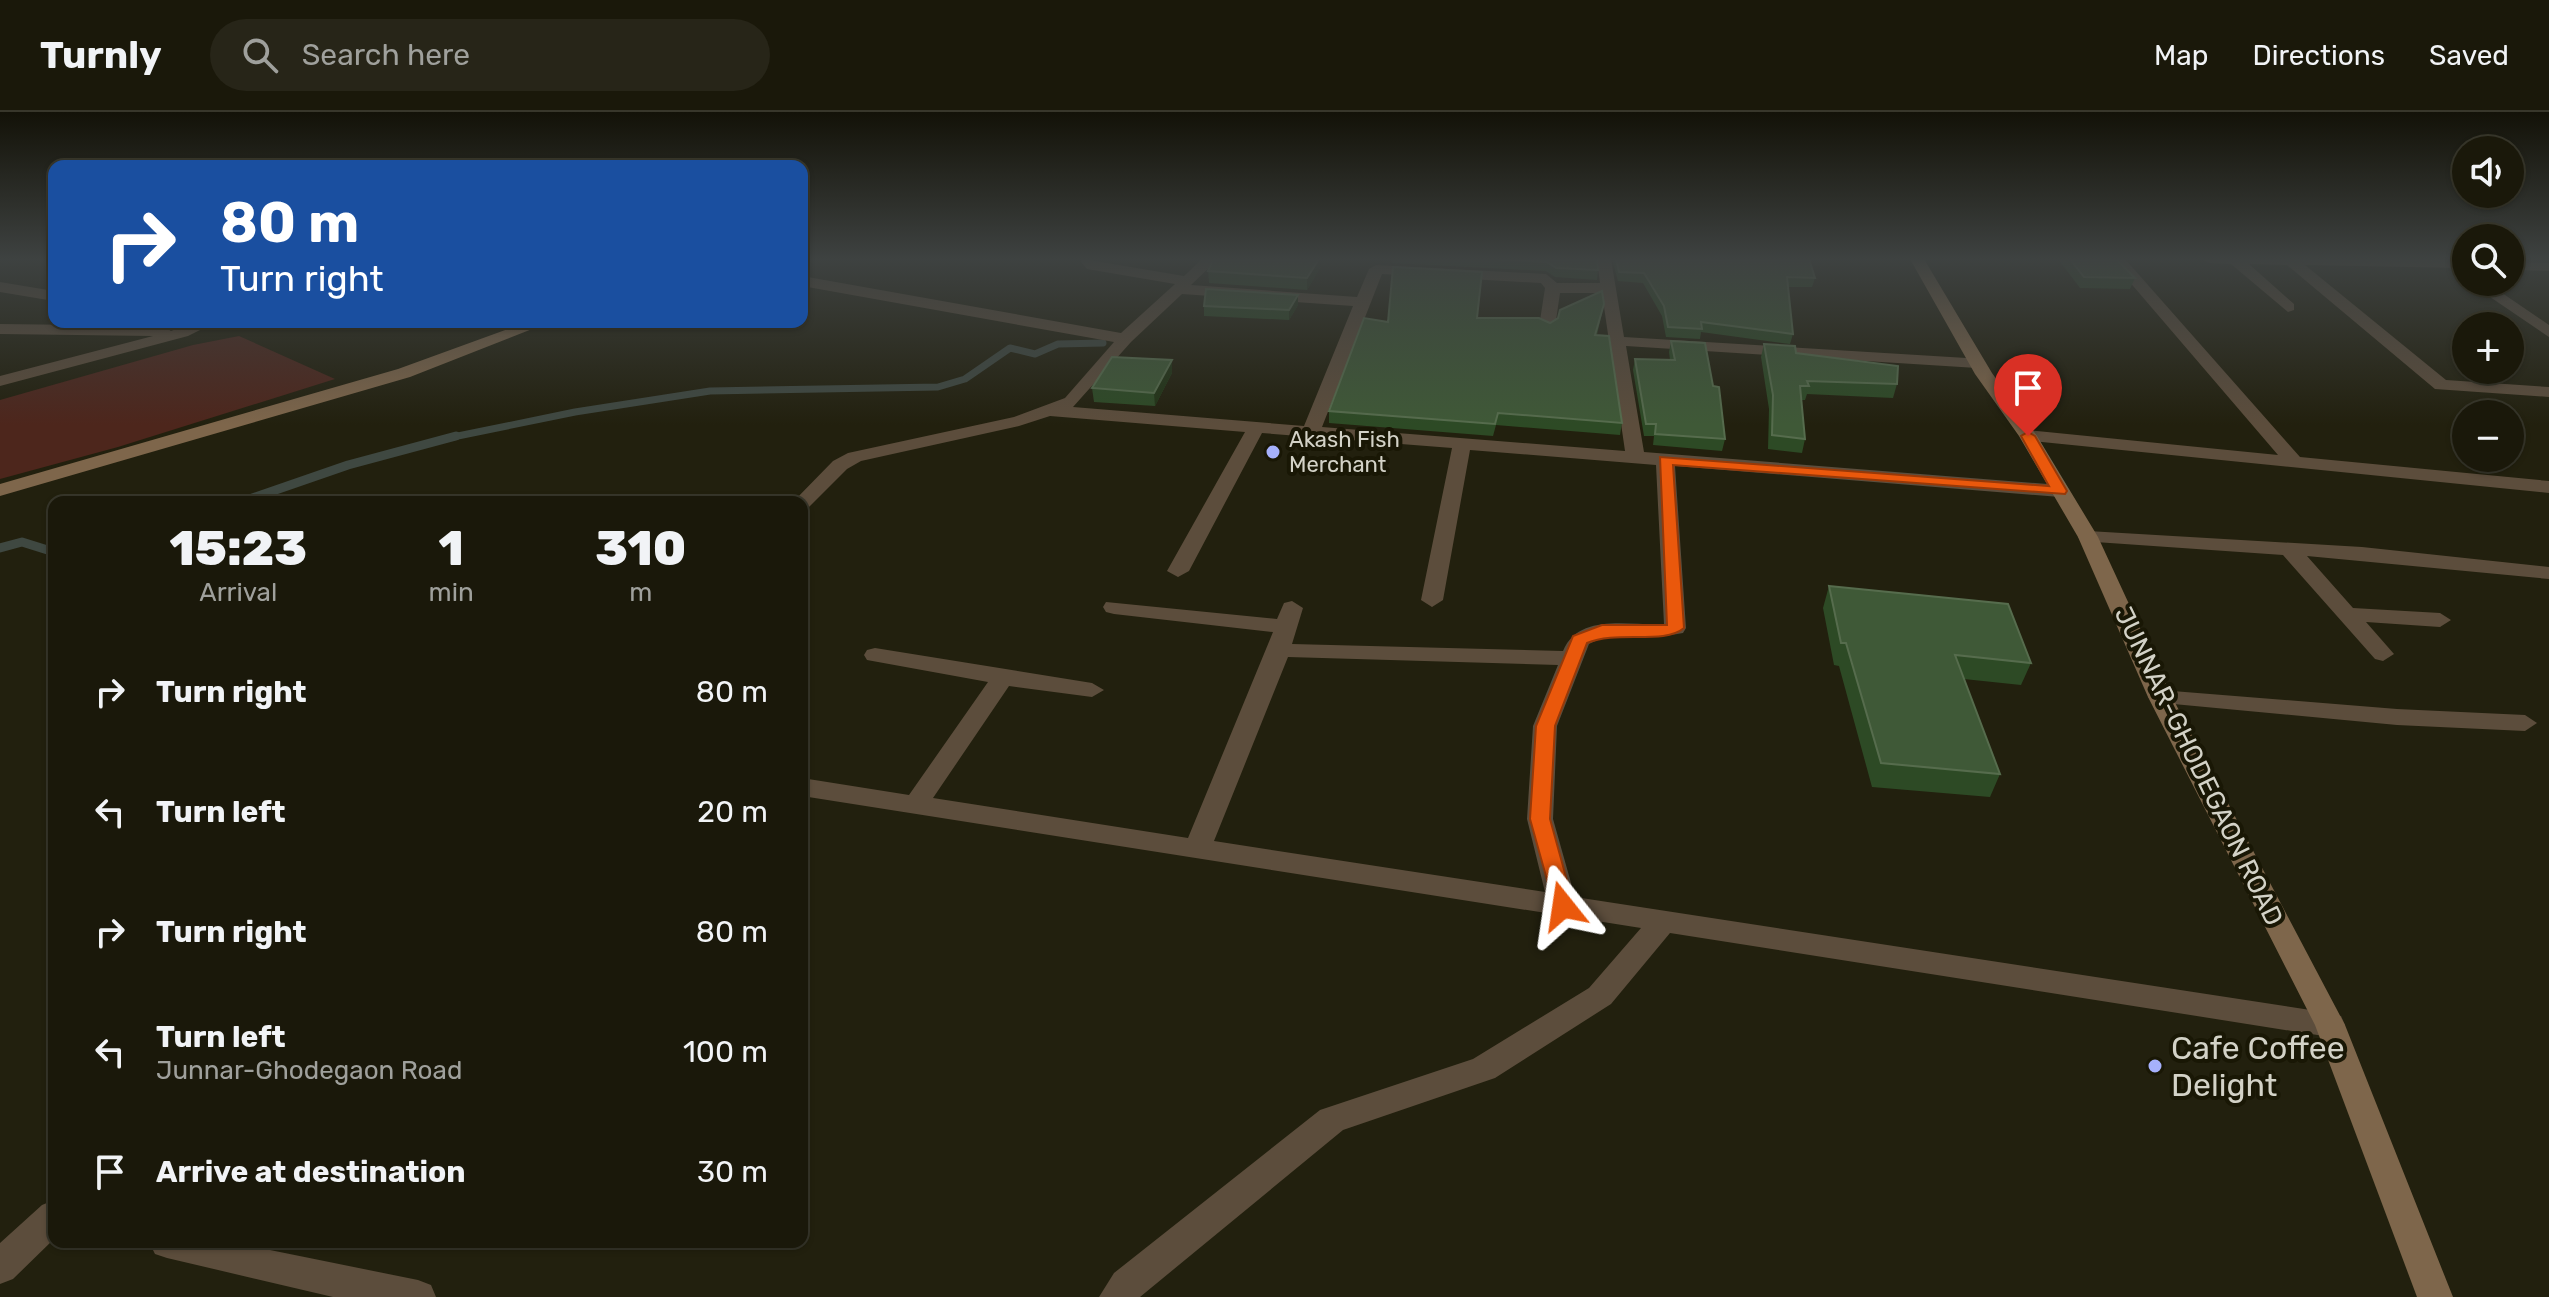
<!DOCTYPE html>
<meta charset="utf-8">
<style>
body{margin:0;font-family:Rubik,sans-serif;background:#272518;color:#f1f3f6;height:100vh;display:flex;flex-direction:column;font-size:30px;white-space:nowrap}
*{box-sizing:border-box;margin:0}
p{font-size:26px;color:#9fa09c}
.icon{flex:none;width:44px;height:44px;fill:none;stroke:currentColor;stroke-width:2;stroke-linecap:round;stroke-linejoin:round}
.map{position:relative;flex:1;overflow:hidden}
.panel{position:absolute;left:48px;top:384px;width:760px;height:752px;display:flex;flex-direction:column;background:#1a180a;border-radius:16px;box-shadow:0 2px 6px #0004,0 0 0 2px #38372b}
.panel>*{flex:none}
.banner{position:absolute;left:48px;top:48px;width:760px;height:168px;border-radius:16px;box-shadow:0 2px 6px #0004,0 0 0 2px #38372b;background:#1a4fa0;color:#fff;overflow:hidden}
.fabs{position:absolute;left:2452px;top:24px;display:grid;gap:16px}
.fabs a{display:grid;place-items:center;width:72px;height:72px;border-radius:50%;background:#1a180a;box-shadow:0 2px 6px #0004,0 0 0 2px #38372b;font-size:40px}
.pin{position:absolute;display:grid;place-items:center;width:68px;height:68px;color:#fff;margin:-82px -34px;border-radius:50% 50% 50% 0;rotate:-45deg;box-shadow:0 0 8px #0007}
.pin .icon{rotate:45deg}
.me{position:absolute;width:88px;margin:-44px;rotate:345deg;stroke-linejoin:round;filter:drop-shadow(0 0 6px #0008)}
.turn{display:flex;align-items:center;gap:28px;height:168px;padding:0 40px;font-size:36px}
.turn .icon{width:104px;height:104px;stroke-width:2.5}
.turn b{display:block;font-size:56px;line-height:68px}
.eta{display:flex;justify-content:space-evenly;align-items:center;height:136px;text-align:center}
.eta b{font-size:48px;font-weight:800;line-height:56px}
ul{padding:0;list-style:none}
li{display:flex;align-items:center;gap:24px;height:120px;padding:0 40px}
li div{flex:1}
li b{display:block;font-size:30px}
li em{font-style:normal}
header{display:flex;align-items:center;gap:48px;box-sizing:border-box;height:112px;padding:0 40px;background:#1a180a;border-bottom:2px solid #38372b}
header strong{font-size:38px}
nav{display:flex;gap:44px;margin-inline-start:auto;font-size:28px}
.search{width:560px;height:72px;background:#272518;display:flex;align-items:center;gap:20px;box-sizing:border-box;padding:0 28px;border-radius:44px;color:#9fa09c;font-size:30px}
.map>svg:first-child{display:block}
</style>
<header>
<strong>Turnly</strong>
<div class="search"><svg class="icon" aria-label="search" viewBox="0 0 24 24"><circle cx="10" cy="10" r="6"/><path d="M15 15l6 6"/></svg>Search here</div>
<nav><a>Map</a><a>Directions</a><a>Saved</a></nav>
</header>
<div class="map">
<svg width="2549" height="1185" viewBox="0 0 2549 1185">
<rect width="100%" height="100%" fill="#22200e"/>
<path fill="#4d261c" d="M239,224L335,267L118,335L0,367V288L193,233Z"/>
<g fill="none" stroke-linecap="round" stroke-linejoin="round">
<path stroke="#3f4841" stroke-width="7" d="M448,326L575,300L710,279L938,275L965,267L1010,236L1035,242L1058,232L1103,231"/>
<path stroke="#3f4841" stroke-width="9" d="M241,390L348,353L456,324
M0,436L22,430L54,440"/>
<path fill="#5c4d3c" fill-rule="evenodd" d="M1083,147L1184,164L1202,147H1218L1191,173L1357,185L1369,157L1376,153L1546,162L1557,171H1600L1597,147H1611L1624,225L1983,247L1985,251L1977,256L1626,234L1644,340L2060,373L2070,379L2060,385L1675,354L1686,516L1683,521C1653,528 1616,517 1589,532L1557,614L1553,707L1575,785L2330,901L2341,904L2345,913L2341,922L2330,925L1670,821L1611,892L1495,966L1343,1018L1140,1185H1099L1114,1161L1320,998L1473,947L1589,876L1641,816L802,684V666L909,683L988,570L867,548L864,543L867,538L875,536L1092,571L1104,578L1092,585L1009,574L933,686L1188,726L1273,520L1114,502L1106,500L1103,495L1106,490L1277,507L1284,491L1292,489L1303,496L1292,532L1563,539C1579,500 1630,514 1664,512L1656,353L1470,338L1443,488L1432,495L1421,488L1452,336L1262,321L1189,459L1178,465L1167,459L1245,320L1050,304L1019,314L861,349L847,357L809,395L802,397V390H793L833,349L848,341L1014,305L1065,286L1114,230L802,174V164L1121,221L1175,172L1087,157L1081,150ZM1382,162L1541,171L1545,176L1539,215L1547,220L1555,215L1560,181H1602L1625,339L1322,315ZM1182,182L1353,194L1304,314L1073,295L1131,230ZM1288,545L1558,553L1533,614L1527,707L1545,780L1214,729Z
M2110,147H2125L2300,345L2549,369V381L2022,328V320L2028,318L2278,343Z
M2202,147L2466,148V156L2305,153L2446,268L2549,275V285L2435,277L2287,153L2249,152L2294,192V198L2288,200L2231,152L2209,151Z
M2510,150L2549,151V159L2510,158Z
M0,170L54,179V189L0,180Z
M2468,170H2486L2549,213V225Z
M194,210H216L188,224L0,274V264L153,224L0,222V212L163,214L171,219Z
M2088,419L2362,435L2549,455V467L2307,444L2353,496L2440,501L2451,508L2440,515L2366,510L2394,542L2383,549L2375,547L2283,443L2081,429L2078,425Z
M2160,578L2397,597L2525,603L2537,611L2525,619L2397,613L2152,590L2148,585Z
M54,1088V1127L13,1167L0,1172V1131L42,1093Z
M149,1130H230L418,1168L431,1173L436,1185H333L167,1146L155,1142Z"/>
<path fill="#7e664b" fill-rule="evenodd" d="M1910,147H1924L1992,261L2037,324L2098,425L2172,585L2345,913L2453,1185H2417L2315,913L2148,585L2078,425L2019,324L1975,262Z
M527,210H550L410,265L0,384V372L398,257Z"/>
</g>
<path fill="#2d4a25" d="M1392,147H1597L1598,158L1597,168L1555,165L1546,159L1392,151Z
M1612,147H1809L1815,166L1812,175H1788L1793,222L1790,232L1701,220L1700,227L1666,225L1662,204L1643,171L1618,169Z
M2058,147H2116L2135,166L2130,177L2080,176Z
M1320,156L1307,178L1209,171L1208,159Z
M1298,183V193L1289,208L1204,204V194Z
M1604,192L1597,223L1622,311L1620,323L1496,313L1493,324L1329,311V299L1477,206L1550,211Z
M1671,229L1725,327L1722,339L1653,333L1654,324H1644L1633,258L1635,247L1670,248L1669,240Z
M1764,232L1796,241L1897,272L1893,286L1807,282L1805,288H1801L1805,327L1802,341L1768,337L1769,297L1761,245Z
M1172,248V261L1155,294L1094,290L1092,276Z
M1829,474L2031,551L2021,573L1964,567L2000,662L1990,685L1872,675L1839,554L1834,553L1823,496Z"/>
<path fill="#213315" d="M1319,147H1320V156L1307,178V166Z
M1298,183V193L1289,208V198Z
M1172,248V261L1155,294L1154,281Z"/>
<path fill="#3f5937" stroke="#566c4d" stroke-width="2" d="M1213,147H1319L1307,166L1208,159Z
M1494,147H1597L1598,158L1556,156L1547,150Z
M1616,147H1809L1815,166L1787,165L1793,222L1701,210L1702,217L1668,215L1664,194L1644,161L1619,160Z
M2070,147H2116L2135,166L2084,165Z
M1393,155L1482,160L1477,206H1539L1550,211L1558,206L1560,198L1602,179L1604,192L1595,223L1609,224L1622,311L1498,301L1495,312L1329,299L1364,206L1388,210Z
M1206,177L1298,183L1289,198L1204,194Z
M1671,229L1705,231L1713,274L1719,275L1725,327L1655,322L1656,312H1646L1635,247L1675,248Z
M1764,232L1795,234L1796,241L1898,254L1897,272L1807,269L1809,274H1800L1805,327L1772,323L1773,283Z
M1112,245L1172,248L1154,281L1092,276Z
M1829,474L2008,492L2031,551L1955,543L2000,662L1881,651L1846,531H1841Z"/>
<linearGradient id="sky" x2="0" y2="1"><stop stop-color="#131208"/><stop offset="0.47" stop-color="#3e4241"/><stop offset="1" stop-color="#3e4241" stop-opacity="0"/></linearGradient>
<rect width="2549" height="313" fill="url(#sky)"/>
<path fill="#ea580c" stroke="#983908" stroke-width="2" d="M2028,320L2035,324L2067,379L2065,382L1673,353L1684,516C1664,533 1617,518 1587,531L1555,614L1550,707L1574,794L1571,800H1556L1530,707L1536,614L1573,524L1602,513H1667L1660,345L2049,374L2021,324Z"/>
<g fill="#a6b1fc" stroke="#191705" stroke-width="3">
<circle cx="1273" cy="340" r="8"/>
<circle cx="2155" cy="954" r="8"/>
</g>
<g text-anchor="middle" stroke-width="8" stroke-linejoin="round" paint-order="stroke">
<g font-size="22" fill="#d3d2c7" stroke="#191705" text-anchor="start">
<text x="1289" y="335">Akash Fish<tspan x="1289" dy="25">Merchant</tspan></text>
</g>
<g font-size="26" fill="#d3d2c7" stroke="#191705">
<text transform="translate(2199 654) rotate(64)" y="9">JUNNAR-GHODEGAON ROAD</text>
</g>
<g font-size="32" fill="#d3d2c7" stroke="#191705" text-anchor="start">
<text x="2171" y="947">Cafe Coffee<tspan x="2171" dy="37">Delight</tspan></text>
</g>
</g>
</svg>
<div class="fabs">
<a><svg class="icon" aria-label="sound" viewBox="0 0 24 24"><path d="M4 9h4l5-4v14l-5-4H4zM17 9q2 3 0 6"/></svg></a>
<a><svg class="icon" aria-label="search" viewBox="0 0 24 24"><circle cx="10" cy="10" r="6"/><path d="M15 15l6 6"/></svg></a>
<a>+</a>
<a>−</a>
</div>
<div class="pin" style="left:2028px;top:324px;background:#d93025"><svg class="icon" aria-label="arrive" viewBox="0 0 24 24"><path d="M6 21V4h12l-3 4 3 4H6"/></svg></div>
<svg class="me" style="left:1563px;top:794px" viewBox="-20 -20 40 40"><path d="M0-17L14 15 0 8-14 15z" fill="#ea580c" stroke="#fff" stroke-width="4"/></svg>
<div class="banner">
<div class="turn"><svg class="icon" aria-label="right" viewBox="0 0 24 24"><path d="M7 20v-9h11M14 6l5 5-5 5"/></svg><div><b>80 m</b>Turn right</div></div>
</div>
<section class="panel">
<div class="eta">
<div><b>15:23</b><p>Arrival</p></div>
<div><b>1</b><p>min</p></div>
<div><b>310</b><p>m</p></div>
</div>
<ul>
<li><svg class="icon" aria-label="right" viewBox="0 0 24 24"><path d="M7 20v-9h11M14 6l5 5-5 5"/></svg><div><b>Turn right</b></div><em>80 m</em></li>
<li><svg class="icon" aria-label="left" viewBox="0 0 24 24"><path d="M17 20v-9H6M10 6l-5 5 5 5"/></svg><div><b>Turn left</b></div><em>20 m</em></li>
<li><svg class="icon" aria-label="right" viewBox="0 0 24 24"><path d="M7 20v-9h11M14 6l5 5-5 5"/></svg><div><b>Turn right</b></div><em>80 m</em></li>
<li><svg class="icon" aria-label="left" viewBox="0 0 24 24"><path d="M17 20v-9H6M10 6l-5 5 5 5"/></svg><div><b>Turn left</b><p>Junnar-Ghodegaon Road</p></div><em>100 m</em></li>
<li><svg class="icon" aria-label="arrive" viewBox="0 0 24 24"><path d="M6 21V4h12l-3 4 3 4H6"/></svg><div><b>Arrive at destination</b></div><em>30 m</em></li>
</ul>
</section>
</div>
